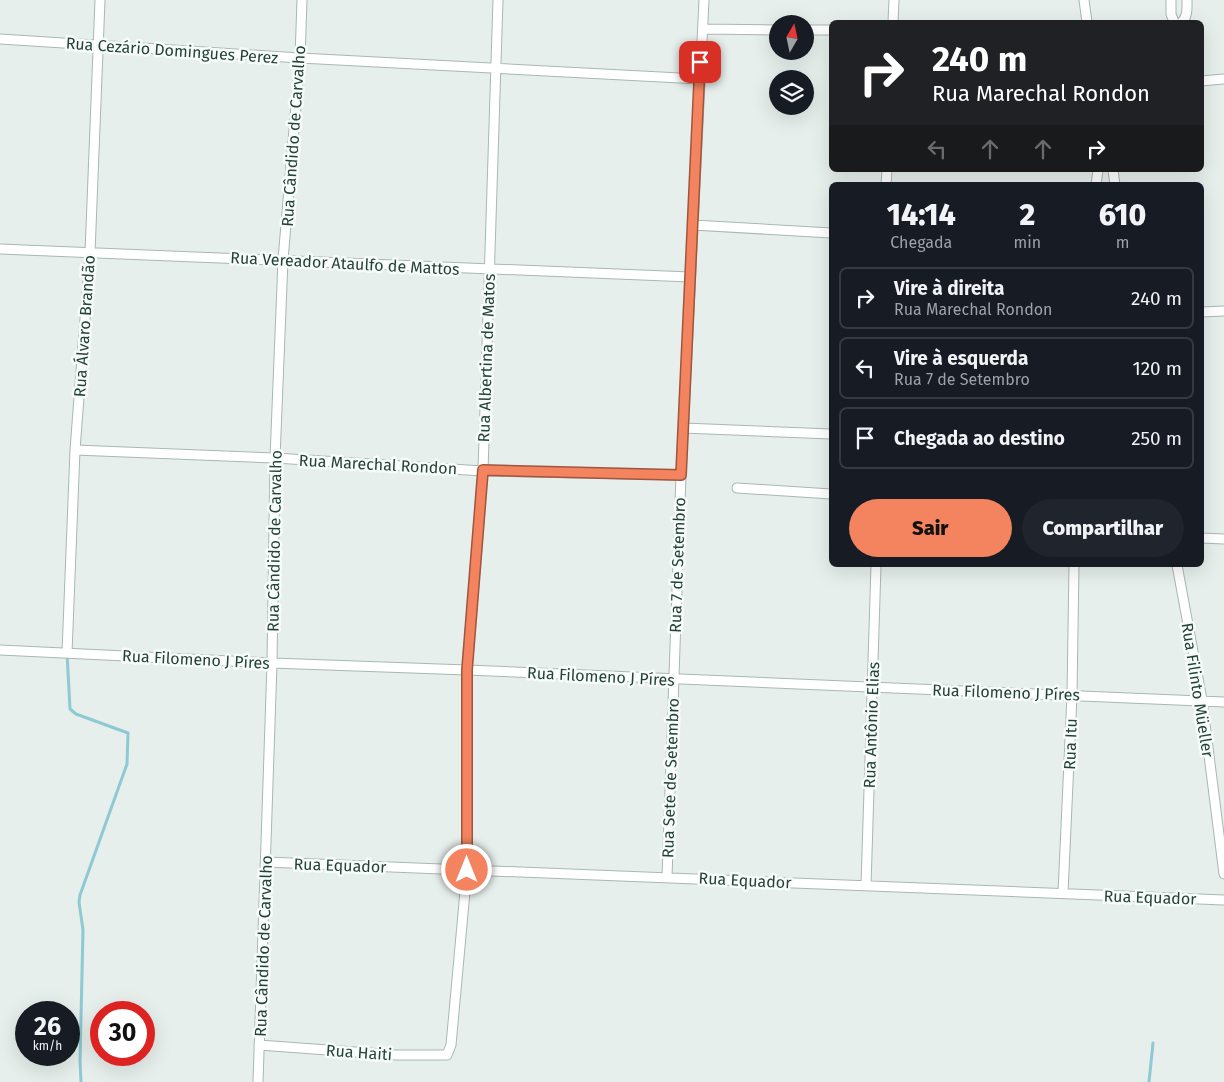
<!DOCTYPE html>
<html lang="pt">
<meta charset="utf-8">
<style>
body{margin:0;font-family:"Fira Sans",sans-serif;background:#20242c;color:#f1f3f6;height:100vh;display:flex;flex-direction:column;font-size:19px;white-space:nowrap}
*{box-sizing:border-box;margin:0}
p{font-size:16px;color:#9ea1a6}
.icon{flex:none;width:28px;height:28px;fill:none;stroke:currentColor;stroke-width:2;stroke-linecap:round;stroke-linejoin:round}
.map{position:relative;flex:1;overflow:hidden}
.drawer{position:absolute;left:829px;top:182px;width:375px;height:385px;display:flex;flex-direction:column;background:#171b24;border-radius:8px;box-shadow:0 5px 20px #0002}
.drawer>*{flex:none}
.top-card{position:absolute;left:829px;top:20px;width:375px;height:152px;border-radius:8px;box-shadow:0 5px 20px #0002;background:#202124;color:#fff;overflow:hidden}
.needle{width:32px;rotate:9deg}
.fabs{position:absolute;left:769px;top:15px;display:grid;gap:10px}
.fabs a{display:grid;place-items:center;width:45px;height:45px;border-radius:50%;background:#171b24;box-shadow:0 5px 20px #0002;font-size:25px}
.speed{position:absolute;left:15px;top:1001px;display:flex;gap:10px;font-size:25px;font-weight:700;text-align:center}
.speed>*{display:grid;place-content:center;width:65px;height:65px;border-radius:50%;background:#171b24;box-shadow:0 5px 20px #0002;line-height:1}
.speed small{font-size:12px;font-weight:400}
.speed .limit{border:8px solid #d22;background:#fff;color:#111}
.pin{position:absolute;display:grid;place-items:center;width:42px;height:42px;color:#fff;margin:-21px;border-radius:10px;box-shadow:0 2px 8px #0006}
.me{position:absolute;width:55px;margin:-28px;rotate:0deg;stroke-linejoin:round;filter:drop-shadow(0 0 4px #0008)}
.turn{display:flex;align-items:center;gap:18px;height:105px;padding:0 20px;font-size:22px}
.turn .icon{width:65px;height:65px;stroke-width:2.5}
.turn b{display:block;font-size:35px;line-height:42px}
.lanes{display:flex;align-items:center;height:48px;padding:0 20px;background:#0003;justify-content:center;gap:25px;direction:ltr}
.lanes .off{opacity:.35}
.eta{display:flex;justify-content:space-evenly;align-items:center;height:85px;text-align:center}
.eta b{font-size:30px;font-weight:800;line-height:35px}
.action{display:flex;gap:10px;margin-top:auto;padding:10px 20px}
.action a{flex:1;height:58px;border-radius:30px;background:#f4845f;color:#111;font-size:20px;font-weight:800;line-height:58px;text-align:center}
.action a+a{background:#20242c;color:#f1f3f6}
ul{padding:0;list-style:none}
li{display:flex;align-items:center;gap:15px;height:62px;margin:0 10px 8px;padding:0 10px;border:2px solid #363941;border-radius:8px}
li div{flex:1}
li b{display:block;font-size:19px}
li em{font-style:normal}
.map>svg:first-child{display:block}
</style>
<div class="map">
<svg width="1224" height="1082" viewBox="0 0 1224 1082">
<rect width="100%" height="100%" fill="#e6efeb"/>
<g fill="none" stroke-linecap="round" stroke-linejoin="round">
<path stroke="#8ec9d4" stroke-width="3" d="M67,653L70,709L76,714L128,733L127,764L80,895L79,902L83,930L80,1061L81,1082
M1149,1082L1153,1043"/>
<defs>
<path id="street" d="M1084,0L1087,22
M1171,0V14L1174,22
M893,22L894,0
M1182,22C1188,16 1187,8 1187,0
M703,29L778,30
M805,30H831
M0,39L300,58L699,79
M1201,81L1224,79
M1113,170L1115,185
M886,185L887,170
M1096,185L1098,170
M693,225L831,233
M0,249C230,257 460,269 690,277
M1201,312L1224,311
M683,428L831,434
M75,450L275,458L483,471L681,475
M737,488L831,494
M1201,538L1224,539
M1177,565L1202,700L1224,874
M0,650L272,663L467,670L1224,702
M67,653L75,450L90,253L100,0
M266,862L1224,900
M667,877L681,475L704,0
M866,886L876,565
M1063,893L1072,695L1074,565
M259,1045L396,1055H447L451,1045L467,870V670L483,471L498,0
M258,1082L272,663L275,458L283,260L300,58L302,0"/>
</defs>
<use href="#street" stroke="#a8b8b2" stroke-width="11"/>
<use href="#street" stroke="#fff" stroke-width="9"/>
</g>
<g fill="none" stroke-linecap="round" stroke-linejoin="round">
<defs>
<path id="route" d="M467,870V670L483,470L681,475L700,62"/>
</defs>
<use href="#route" stroke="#9f563e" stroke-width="12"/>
<use href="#route" stroke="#f4845f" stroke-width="9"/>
</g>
<g text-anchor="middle" stroke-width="5" stroke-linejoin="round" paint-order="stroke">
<g font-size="16" fill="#24423a" stroke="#f7fbf9">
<text transform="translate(172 50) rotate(4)" y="6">Rua Cezário Domingues Perez</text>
<text transform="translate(293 136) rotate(-86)" y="6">Rua Cândido de Carvalho</text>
<text transform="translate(345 263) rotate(3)" y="6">Rua Vereador Ataulfo de Mattos</text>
<text transform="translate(84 326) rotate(-86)" y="6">Rua Álvaro Brandão</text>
<text transform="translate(486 358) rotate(-88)" y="6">Rua Albertina de Matos</text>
<text transform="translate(378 464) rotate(3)" y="6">Rua Marechal Rondon</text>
<text transform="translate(274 541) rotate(-89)" y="6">Rua Cândido de Carvalho</text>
<text transform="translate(677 565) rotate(-88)" y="6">Rua 7 de Setembro</text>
<text transform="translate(196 659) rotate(3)" y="6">Rua Filomeno J Píres</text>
<text transform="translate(601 676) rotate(3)" y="6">Rua Filomeno J Píres</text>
<text transform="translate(1198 690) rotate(81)" y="6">Rua Filinto Müeller</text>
<text transform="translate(1006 692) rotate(2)" y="6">Rua Filomeno J Píres</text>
<text transform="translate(871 725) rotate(-88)" y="6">Rua Antônio Elias</text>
<text transform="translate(1070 744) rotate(-88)" y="6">Rua Itu</text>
<text transform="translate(670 778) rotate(-88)" y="6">Rua Sete de Setembro</text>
<text transform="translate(340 865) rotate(2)" y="6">Rua Equador</text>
<text transform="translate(745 880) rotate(3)" y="6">Rua Equador</text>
<text transform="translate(1150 897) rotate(2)" y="6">Rua Equador</text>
<text transform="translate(263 946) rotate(-88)" y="6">Rua Cândido de Carvalho</text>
<text transform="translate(359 1052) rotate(4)" y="6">Rua Haiti</text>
</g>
</g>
</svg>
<div class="fabs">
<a><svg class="needle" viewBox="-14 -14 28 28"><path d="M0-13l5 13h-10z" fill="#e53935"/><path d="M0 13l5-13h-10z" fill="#9ea1a6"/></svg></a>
<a><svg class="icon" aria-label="layers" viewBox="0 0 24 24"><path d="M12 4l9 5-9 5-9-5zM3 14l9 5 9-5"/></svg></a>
</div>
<div class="speed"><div>26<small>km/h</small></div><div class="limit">30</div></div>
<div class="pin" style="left:700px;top:62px;background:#d93025"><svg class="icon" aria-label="arrive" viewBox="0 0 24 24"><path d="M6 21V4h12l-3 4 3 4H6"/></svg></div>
<svg class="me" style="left:467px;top:870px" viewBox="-20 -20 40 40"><circle r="17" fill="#f4845f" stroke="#fff" stroke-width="3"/><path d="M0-11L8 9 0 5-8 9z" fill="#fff"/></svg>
<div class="top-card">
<div class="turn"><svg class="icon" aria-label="right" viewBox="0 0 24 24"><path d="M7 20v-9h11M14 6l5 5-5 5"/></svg><div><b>240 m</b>Rua Marechal Rondon</div></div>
<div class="lanes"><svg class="icon off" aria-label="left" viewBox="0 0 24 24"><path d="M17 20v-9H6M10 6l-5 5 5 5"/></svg><svg class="icon off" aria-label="ahead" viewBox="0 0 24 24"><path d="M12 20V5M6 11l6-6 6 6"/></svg><svg class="icon off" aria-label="ahead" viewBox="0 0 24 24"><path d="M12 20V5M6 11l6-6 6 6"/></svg><svg class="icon" aria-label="right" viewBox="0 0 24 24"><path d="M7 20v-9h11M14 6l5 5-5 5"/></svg></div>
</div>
<section class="drawer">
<div class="eta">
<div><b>14:14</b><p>Chegada</p></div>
<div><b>2</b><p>min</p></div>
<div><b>610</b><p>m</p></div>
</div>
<ul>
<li><svg class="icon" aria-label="right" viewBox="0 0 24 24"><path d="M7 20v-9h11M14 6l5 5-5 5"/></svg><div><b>Vire à direita</b><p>Rua Marechal Rondon</p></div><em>240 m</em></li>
<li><svg class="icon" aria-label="left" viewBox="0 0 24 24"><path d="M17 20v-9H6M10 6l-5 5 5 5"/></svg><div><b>Vire à esquerda</b><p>Rua 7 de Setembro</p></div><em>120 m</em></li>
<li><svg class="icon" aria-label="arrive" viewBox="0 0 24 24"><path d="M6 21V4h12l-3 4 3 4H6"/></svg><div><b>Chegada ao destino</b></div><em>250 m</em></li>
</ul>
<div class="action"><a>Sair</a><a>Compartilhar</a></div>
</section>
</div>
